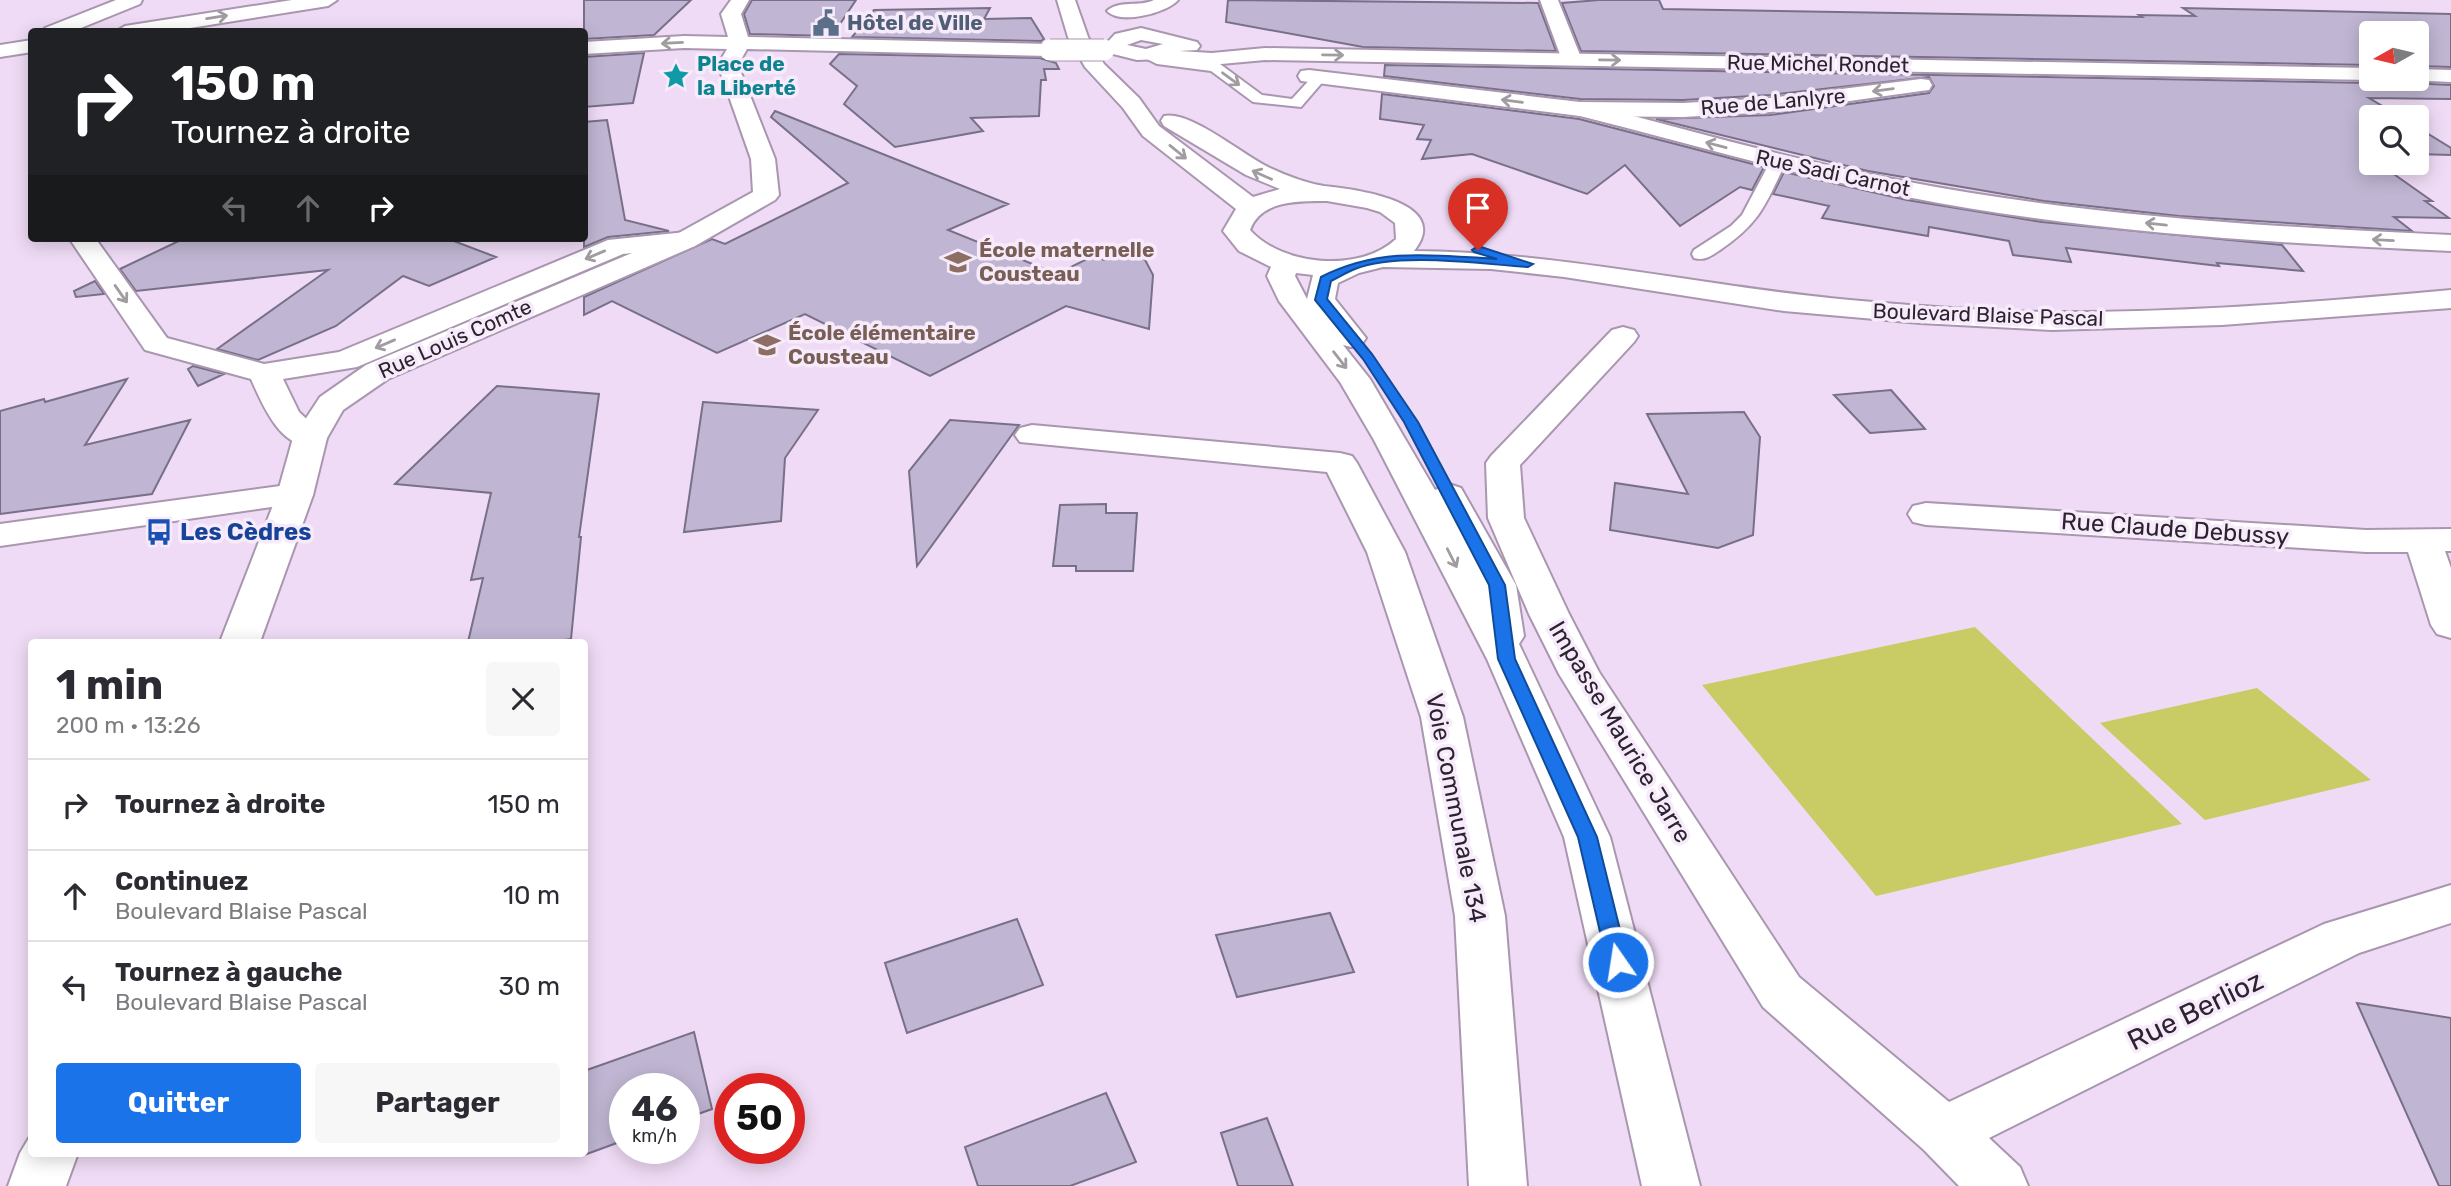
<!DOCTYPE html>
<html lang="fr">
<meta charset="utf-8">
<style>
body{margin:0;font-family:Rubik,sans-serif;background:#f7f7f7;color:#2b2b33;height:100vh;display:flex;flex-direction:column;font-size:26px;white-space:nowrap}
*{box-sizing:border-box;margin:0}
p{font-size:23px;color:#7c7c81}
.icon{flex:none;width:38px;height:38px;fill:none;stroke:currentColor;stroke-width:2;stroke-linecap:round;stroke-linejoin:round}
.map{position:relative;flex:1;overflow:hidden}
.details{position:absolute;left:28px;top:639px;width:560px;height:518px;display:flex;flex-direction:column;background:#fff;border-radius:7px;box-shadow:0 4px 18px #0003}
.details>*{flex:none}
.hud{position:absolute;left:28px;top:28px;width:560px;height:214px;border-radius:7px;box-shadow:0 4px 18px #0003;background:#202124;color:#fff;overflow:hidden}
.needle{width:46px;rotate:262deg}
.controls{position:absolute;left:2359px;top:21px;display:grid;gap:14px}
.controls a{display:grid;place-items:center;width:70px;height:70px;border-radius:7px;background:#fff;box-shadow:0 4px 18px #0003;font-size:35px}
.speed{position:absolute;left:609px;top:1073px;display:flex;gap:14px;font-size:35px;font-weight:700;text-align:center}
.speed>*{display:grid;place-content:center;width:91px;height:91px;border-radius:50%;background:#fff;box-shadow:0 4px 18px #0003;line-height:1}
.speed small{font-size:18px;font-weight:400}
.speed .limit{border:10px solid #d22;background:#fff;color:#111}
.pin{position:absolute;display:grid;place-items:center;width:60px;height:60px;color:#fff;margin:-72px -30px;border-radius:50% 50% 50% 0;rotate:-45deg;box-shadow:0 0 7px #0007}
.pin .icon{rotate:45deg}
.me{position:absolute;width:77px;margin:-38px;rotate:347deg;stroke-linejoin:round;filter:drop-shadow(0 0 5px #0008)}
.turn{display:flex;align-items:center;gap:24px;height:147px;padding:0 28px;font-size:32px}
.turn .icon{width:91px;height:91px;stroke-width:2.5}
.turn b{display:block;font-size:49px;line-height:60px}
.lanes{display:flex;align-items:center;height:66px;padding:0 28px;background:#0003;justify-content:center;gap:35px;direction:ltr}
.lanes .off{opacity:.35}
.round{display:grid;place-items:center;flex:none;width:74px;height:74px;border-radius:7px;background:#f7f7f7}
.overview{display:flex;align-items:center;justify-content:space-between;height:119px;padding:0 28px}
h1{font-size:42px;font-weight:700;line-height:52px}
.primary-button{display:flex;gap:14px;margin-top:auto;padding:14px 28px}
.primary-button a{flex:1;height:80px;border-radius:7px;background:#1a73e8;color:#fff;font-size:28px;font-weight:700;line-height:80px;text-align:center}
.primary-button a+a{background:#f7f7f7;color:#2b2b33}
ul{padding:0;list-style:none}
li{display:flex;align-items:center;gap:21px;height:91px;padding:0 28px;border-top:2px solid #e1e1e2}
li div{flex:1}
li b{display:block;font-size:26px}
li em{font-style:normal}
.map>svg:first-child{display:block}
</style>
<div class="map">
<svg width="2451" height="1186" viewBox="0 0 2451 1186">
<rect width="100%" height="100%" fill="#efdbf5"/>
<path fill="#c9cc65" d="M1975,627L2182,824L1876,896L1702,685Z
M2257,688L2371,780L2205,820L2100,723Z"/>
<path fill="#c0b6d3" stroke="#786f89" stroke-width="2" d="M584,0H691L654,35L584,39Z
M752,0H856L832,36L750,34L744,14Z
M1228,0L1538,3L1556,51L1363,47L1226,22Z
M1599,0H1659L1663,9L2142,17L2139,15L2195,16L2183,8L2451,14V67L2417,66V33H2371V65L1581,51L1562,3Z
M990,8L984,19L1031,18L1044,39L1041,41L852,37L874,10Z
M644,53L633,103L584,107V57Z
M839,54L1040,58L1056,63L1059,69H1044L1046,80H1041L1039,116L971,118L983,131L895,147L844,104L857,86L830,64Z
M1385,65L2371,83L2380,79H2407L2409,83L2451,85V99L2369,98L2401,117H2371V154H2365L2371,158V163H2378L2432,201H2425L2449,218L2394,217L2412,231L2179,216L2044,201L1868,171L1656,119L1770,115L1929,93L1934,86L1929,77L1770,95L1683,100L1580,99L1384,76Z
M1382,94L1579,119L1764,167L1752,190L1740,187L1680,226L1625,165L1587,194L1472,154L1422,159L1431,140L1417,139L1424,125L1380,119Z
M775,111L1008,204L948,230L1057,274L1095,255L1104,260L1142,254L1153,275L1149,329L1066,306L930,376L805,314L717,353L612,301L584,315V297L712,239L725,244L848,183L771,117Z
M607,120L625,220L669,231L608,237L584,247V122Z
M2417,127L2451,148V155L2417,154Z
M1784,172L1907,200L2042,222L2282,245L2303,271L2217,263L2219,266L2066,248L2071,262L2013,255L2009,241L1929,227L1928,236L1822,218L1829,206L1773,194Z
M185,238H454L451,240L496,257L429,286L403,276L336,326L258,360L217,349L328,270L136,291L120,269Z
M95,281L104,294L76,297L74,291Z
M193,366L224,374L198,386L188,369Z
M127,379L85,445L190,420L152,494L0,514V411L44,399L45,402Z
M497,386L599,394L579,537H581L571,639L551,642H468L483,578L471,580L491,493L395,484Z
M1891,390L1925,429L1870,433L1834,395Z
M703,402L818,410L785,458L781,521L684,532Z
M1744,412L1760,437L1753,535L1718,548L1610,530L1615,483L1688,494L1647,414Z
M950,420L1019,425L917,566L909,471Z
M1106,504V513H1137L1133,571H1076V566H1053L1060,505Z
M1330,913L1354,972L1237,997L1216,935Z
M1017,919L1043,985L907,1033L885,963Z
M2357,1003L2451,1018V1186H2439Z
M694,1032L712,1109L684,1119V1088H625V1140L584,1155V1071Z
M1106,1093L1136,1162L1070,1186H978L965,1147Z
M1267,1118L1293,1186H1238L1221,1133Z"/>
<g fill="none" stroke-linecap="round" stroke-linejoin="round">
<defs>
<path id="service" d="M1144,50L1160,56L1220,64L1262,95L1292,99L1314,75H1324L1326,78L1301,107L1253,102L1211,71L1157,64L1137,54Z
M1778,157L1786,162C1765,205 1761,222 1720,250C1711,256 1705,261 1694,258L1692,254L1694,250L1731,226L1742,215L1770,162Z"/>
<path id="minor" d="M116,0H142L140,4L71,32H42L45,28Z
M1154,0H1178C1167,13 1120,25 1107,11C1118,0 1140,7 1154,0Z
M1540,0H1558L1582,60L1579,64H1565L1562,60Z
M686,232L695,234L699,240L695,246L623,254L357,367L283,379L299,412L327,438L322,445C283,455 264,408 251,379L145,350L69,238H95L167,338L264,364L339,352L608,240Z
M1623,327L1634,330L1638,336L1634,342L1520,465L1524,518L1569,614L1599,672L1799,977L1949,1102L2324,924L2451,885V923L2359,953L1989,1138L2020,1167L2028,1186H1959L1924,1150L1763,1007L1559,674L1529,614L1488,518L1486,463L1491,456L1612,330Z
M1032,425L1340,453L1352,456L1357,463L1405,552L1463,717L1505,916L1527,1186H1469L1455,916L1421,717L1367,552L1327,472L1020,442L1015,435L1020,428Z
M295,484L307,488L313,495L307,502L0,546V524Z
M1926,503L2366,530L2451,529V551H2445L2451,568V638L2437,634L2431,625L2408,552H2366L1926,525L1913,522L1908,514L1913,506Z"/>
<path id="tertiary" d="M292,0H337L328,6L165,32H115L125,26Z
M731,0H749L741,14L748,37L1050,44L1057,46L1060,50L1057,54L1050,56L747,49L738,65L775,159L779,195L775,200L695,246L388,379L343,410L327,438L313,495L260,642H220L277,495L293,438L320,397L366,365L677,234L753,192L751,159L718,65L727,49L684,48L584,54V42L684,36L728,37L721,14Z
M32,40V52L0,57V45Z
M1580,102C1689,130 1798,162 1909,182C2088,216 2269,227 2451,235V251C2269,243 2086,232 1907,197C1794,175 1684,142 1572,114L1569,109L1572,104Z
M32,1133V1153H78L66,1186H8L20,1153Z"/>
<path id="secondary" d="M1057,0H1075L1088,37L1104,64L1139,98L1159,126L1253,197L1280,189L1246,175L1164,126L1161,121L1164,116C1190,110 1243,155 1268,167C1285,175 1305,183 1324,186C1353,189 1454,201 1414,251C1561,252 1704,287 1850,300C1929,307 2008,313 2087,312C2209,311 2330,301 2451,290V308L2222,325L2052,330L1920,323L1784,311L1564,277L1491,269L1383,267L1359,273L1338,283L1335,299L1366,338L1362,344L1351,347L1343,345L1370,379L1435,490L1449,484L1461,488L1516,585L1524,636L1519,644L1610,837L1700,1186H1642L1564,837L1487,659L1374,440L1340,382L1279,301L1267,276L1271,267L1239,251L1223,231L1236,209L1143,136L1123,108L1085,67L1068,37ZM1327,201L1367,208L1380,212L1395,223L1396,239C1360,273 1282,266 1250,230C1261,200 1299,201 1327,201ZM1296,273L1313,275L1307,299L1295,276Z
M1141,28L1197,42L1200,46L1197,50L1179,51L1212,53L1265,48L2371,68V79H2377L2371,80L1265,60L1199,66L1161,59L1137,60L1113,54L1105,45L1115,34ZM1141,40L1163,44L1146,49L1127,45Z
M2417,69L2451,70V82L2409,80L2417,79Z
M1309,70L1580,102L1683,103L1770,98L1921,79L1929,80L1932,85L1929,90L1921,91L1770,112L1683,117L1580,116L1301,81L1298,76L1301,71Z"/>
</defs>
<use href="#service" stroke="#a996af" stroke-width="4"/>
<use href="#minor" stroke="#a996af" stroke-width="4"/>
<use href="#tertiary" stroke="#a996af" stroke-width="4"/>
<use href="#secondary" stroke="#a996af" stroke-width="4"/>
<use href="#service" fill="#fff" fill-rule="evenodd"/>
<use href="#minor" fill="#fff" fill-rule="evenodd"/>
<use href="#tertiary" fill="#fff" fill-rule="evenodd"/>
<use href="#secondary" fill="#fff" fill-rule="evenodd"/>
<defs>
<path id="tertiary-bridge" d="M1050,50H1104"/>
</defs>
<use href="#tertiary-bridge" stroke="#a996af" stroke-width="23" stroke-linecap="butt"/>
<use href="#tertiary-bridge" stroke="#fff" stroke-width="21"/>
</g>
<defs><path id="oneway-shaft" d="M-6 0H5M1.5-3L5.5 0L1.5 3" fill="none" stroke-width="1.6" stroke-linecap="round" stroke-linejoin="round" transform="scale(1.75)"/></defs>
<g stroke="#a09ca0">
<use href="#oneway-shaft" transform="translate(217 17) rotate(-9)"/>
<use href="#oneway-shaft" transform="translate(672 43) rotate(177)"/>
<use href="#oneway-shaft" transform="translate(1333 55) rotate(1)"/>
<use href="#oneway-shaft" transform="translate(1610 60) rotate(1)"/>
<use href="#oneway-shaft" transform="translate(1231 79) rotate(36)"/>
<use href="#oneway-shaft" transform="translate(1883 90) rotate(172)"/>
<use href="#oneway-shaft" transform="translate(1512 101) rotate(-173)"/>
<use href="#oneway-shaft" transform="translate(1716 145) rotate(-165)"/>
<use href="#oneway-shaft" transform="translate(1178 152) rotate(39)"/>
<use href="#oneway-shaft" transform="translate(1262 175) rotate(-156)"/>
<use href="#oneway-shaft" transform="translate(2156 224) rotate(-174)"/>
<use href="#oneway-shaft" transform="translate(2383 240) rotate(-177)"/>
<use href="#oneway-shaft" transform="translate(595 255) rotate(157)"/>
<use href="#oneway-shaft" transform="translate(121 294) rotate(55)"/>
<use href="#oneway-shaft" transform="translate(385 344) rotate(157)"/>
<use href="#oneway-shaft" transform="translate(1340 360) rotate(52)"/>
<use href="#oneway-shaft" transform="translate(1452 558) rotate(63)"/>
</g>
<path fill="#1a73e8" stroke="#114b97" stroke-width="2" d="M1478,246L1533,264L1528,267C1481,264 1398,252 1355,269C1347,272 1339,277 1331,281L1327,299L1372,354L1418,422L1505,585L1515,659L1597,837L1628,962L1625,968L1618,971L1610,968L1607,962L1578,837L1498,659L1489,585L1404,422L1363,359L1315,300L1321,277C1380,247 1433,255 1497,259L1474,252L1472,250Z"/>
<defs>
<symbol id="civic-bare" viewBox="-9 -9 18 18"><path d="M-.6-6.5H3V-4.5H.6V-3L4-1V1h2V6H-6V1h2V-1L-.6-3ZM-1.2 2.5V6h2.4V2.5Z" fill="#5c6f8a" stroke="#f7ebfb" stroke-width="2.5" paint-order="stroke"/></symbol>
<symbol id="sight-bare" viewBox="-9 -9 18 18"><path d="M0-6L1.8-2.2L6-1.7L2.9 1.2L3.7 5.4L0 3.3L-3.7 5.4L-2.9 1.2L-6-1.7L-1.8-2.2Z" fill="#0f9aa8" stroke="#f7ebfb" stroke-width="2.5" paint-order="stroke"/></symbol>
<symbol id="school-bare" viewBox="-9 -9 18 18"><path d="M0-5L7-2L0 1L-7-2ZM-4 1L0 2.5L4 1V4Q0 6-4 4Z" fill="#8d6e63" stroke="#f7ebfb" stroke-width="2.5" paint-order="stroke"/></symbol>
<symbol id="bus-bare" viewBox="-9 -9 18 18"><path d="M-5-6H5V4H4V6H2V4H-2V6H-4V4H-5ZM-3.5-4V0h7V-4ZM-3.5 1.2v1.5H-2V1.2ZM2 1.2v1.5H3.5V1.2Z" fill="#1a4fb4" stroke="#f7ebfb" stroke-width="2.5" paint-order="stroke"/></symbol>
</defs>
<g fill-rule="evenodd">
<use href="#civic-bare" x="807" y="4" width="38" height="38"/>
<use href="#sight-bare" x="657" y="57" width="38" height="38"/>
<use href="#school-bare" x="939" y="243" width="38" height="38"/>
<use href="#school-bare" x="748" y="326" width="38" height="38"/>
<use href="#bus-bare" x="140" y="513" width="38" height="38"/>
</g>
<g text-anchor="middle" stroke-width="7" stroke-linejoin="round" paint-order="stroke">
<g font-size="21" font-weight="bold" fill="#4e5e75" stroke="#f7ebfb" text-anchor="start">
<text x="847" y="30">Hôtel de Ville</text>
</g>
<g font-size="21" font-weight="bold" fill="#0d838f" stroke="#f7ebfb" text-anchor="start">
<text x="697" y="71">Place de<tspan x="697" dy="24">la Liberté</tspan></text>
</g>
<g font-size="21" fill="#2b232d" stroke="#f7ebfb">
<text transform="translate(1818 64) rotate(1)" y="7">Rue Michel Rondet</text>
<text transform="translate(1773 102) rotate(-5)" y="7">Rue de Lanlyre</text>
<text transform="translate(1833 173) rotate(12)" y="7">Rue Sadi Carnot</text>
<text transform="translate(1988 315) rotate(2)" y="7">Boulevard Blaise Pascal</text>
<text transform="translate(455 339) rotate(-24)" y="7">Rue Louis Comte</text>
</g>
<g font-size="21" font-weight="bold" fill="#785e54" stroke="#f7ebfb" text-anchor="start">
<text x="979" y="257">École maternelle<tspan x="979" dy="24">Cousteau</tspan></text>
<text x="788" y="340">École élémentaire<tspan x="788" dy="24">Cousteau</tspan></text>
</g>
<g font-size="24" fill="#2b232d" stroke="#f7ebfb">
<text transform="translate(2175 529) rotate(4)" y="8">Rue Claude Debussy</text>
<text transform="translate(1620 732) rotate(59)" y="8">Impasse Maurice Jarre</text>
<text transform="translate(1456 808) rotate(79)" y="8">Voie Communale 134</text>
</g>
<g font-size="24" font-weight="bold" fill="#164399" stroke="#f7ebfb" text-anchor="start">
<text x="180" y="540">Les Cèdres</text>
</g>
<g font-size="28" fill="#2b232d" stroke="#f7ebfb">
<text transform="translate(2195 1010) rotate(-26)" y="10">Rue Berlioz</text>
</g>
</g>
</svg>
<div class="controls">
<a><svg class="needle" viewBox="-14 -14 28 28"><path d="M0-13l5 13h-10z" fill="#e53935"/><path d="M0 13l5-13h-10z" fill="#7c7c81"/></svg></a>
<a><svg class="icon" aria-label="search" viewBox="0 0 24 24"><circle cx="10" cy="10" r="6"/><path d="M15 15l6 6"/></svg></a>
</div>
<div class="speed"><div>46<small>km/h</small></div><div class="limit">50</div></div>
<div class="pin" style="left:1478px;top:250px;background:#d93025"><svg class="icon" aria-label="arrive" viewBox="0 0 24 24"><path d="M6 21V4h12l-3 4 3 4H6"/></svg></div>
<svg class="me" style="left:1618px;top:962px" viewBox="-20 -20 40 40"><circle r="17" fill="#1a73e8" stroke="#fff" stroke-width="3"/><path d="M0-11L8 9 0 5-8 9z" fill="#fff"/></svg>
<div class="hud">
<div class="turn"><svg class="icon" aria-label="right" viewBox="0 0 24 24"><path d="M7 20v-9h11M14 6l5 5-5 5"/></svg><div><b>150 m</b>Tournez à droite</div></div>
<div class="lanes"><svg class="icon off" aria-label="left" viewBox="0 0 24 24"><path d="M17 20v-9H6M10 6l-5 5 5 5"/></svg><svg class="icon off" aria-label="ahead" viewBox="0 0 24 24"><path d="M12 20V5M6 11l6-6 6 6"/></svg><svg class="icon" aria-label="right" viewBox="0 0 24 24"><path d="M7 20v-9h11M14 6l5 5-5 5"/></svg></div>
</div>
<section class="details">
<div class="overview"><div><h1>1 min</h1><p>200 m · 13:26</p></div><a class="round"><svg class="icon" aria-label="close" viewBox="0 0 24 24"><path d="M6 6l12 12M18 6L6 18"/></svg></a></div>
<ul>
<li><svg class="icon" aria-label="right" viewBox="0 0 24 24"><path d="M7 20v-9h11M14 6l5 5-5 5"/></svg><div><b>Tournez à droite</b></div><em>150 m</em></li>
<li><svg class="icon" aria-label="ahead" viewBox="0 0 24 24"><path d="M12 20V5M6 11l6-6 6 6"/></svg><div><b>Continuez</b><p>Boulevard Blaise Pascal</p></div><em>10 m</em></li>
<li><svg class="icon" aria-label="left" viewBox="0 0 24 24"><path d="M17 20v-9H6M10 6l-5 5 5 5"/></svg><div><b>Tournez à gauche</b><p>Boulevard Blaise Pascal</p></div><em>30 m</em></li>
</ul>
<div class="primary-button"><a>Quitter</a><a>Partager</a></div>
</section>
</div>
